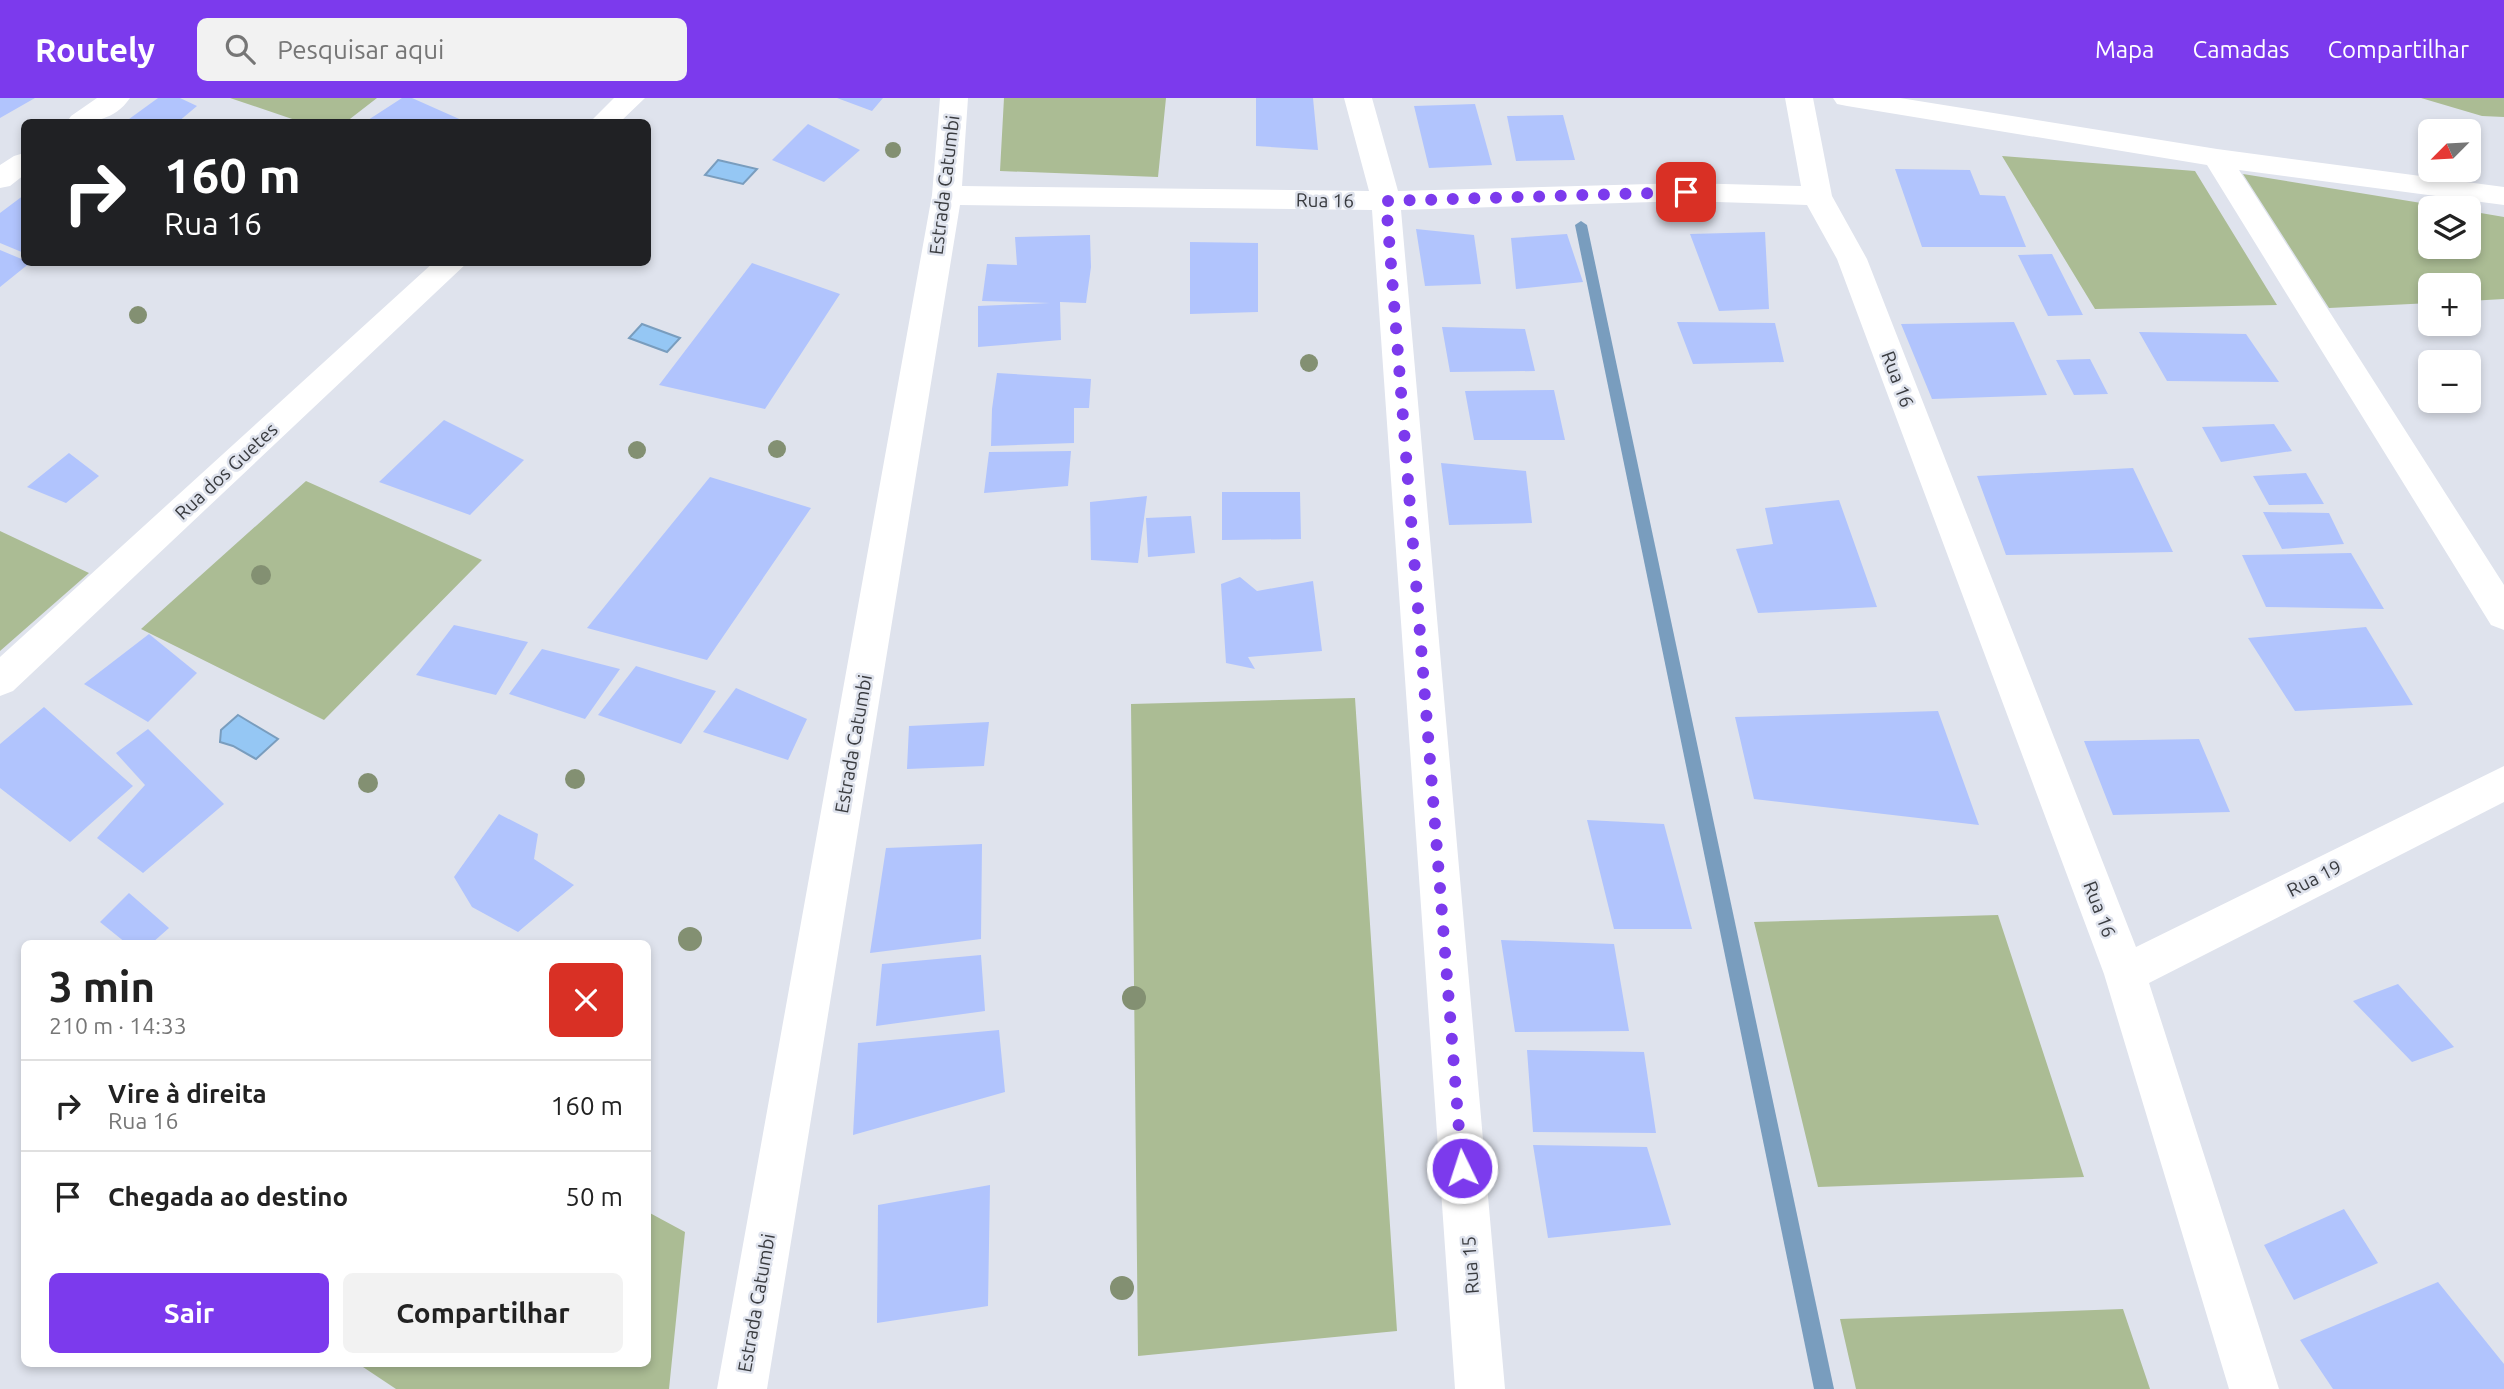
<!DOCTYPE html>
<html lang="pt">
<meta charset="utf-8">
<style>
body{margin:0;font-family:Ubuntu,sans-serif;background:#f2f2f2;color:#222;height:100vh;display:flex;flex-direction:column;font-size:26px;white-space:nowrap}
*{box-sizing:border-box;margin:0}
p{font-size:23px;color:#767676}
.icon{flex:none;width:38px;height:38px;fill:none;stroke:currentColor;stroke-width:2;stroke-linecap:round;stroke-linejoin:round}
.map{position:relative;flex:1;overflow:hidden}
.drawer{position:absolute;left:21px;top:842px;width:630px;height:427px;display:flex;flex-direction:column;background:#fff;border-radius:10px;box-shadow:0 4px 10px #0003}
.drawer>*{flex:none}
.top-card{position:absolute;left:21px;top:21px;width:630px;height:147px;border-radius:10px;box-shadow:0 4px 10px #0003;background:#202124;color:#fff;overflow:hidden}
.needle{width:46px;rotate:246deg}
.buttons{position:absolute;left:2418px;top:21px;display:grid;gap:14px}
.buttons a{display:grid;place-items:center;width:63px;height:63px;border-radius:10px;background:#fff;box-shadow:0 4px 10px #0003;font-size:35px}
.pin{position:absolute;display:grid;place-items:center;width:60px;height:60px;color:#fff;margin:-30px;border-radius:14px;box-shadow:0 4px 10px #0006}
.me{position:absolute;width:77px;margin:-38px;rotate:356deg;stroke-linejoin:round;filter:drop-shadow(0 0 5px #0008)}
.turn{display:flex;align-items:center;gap:24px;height:147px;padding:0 28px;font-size:32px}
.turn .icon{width:91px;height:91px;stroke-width:2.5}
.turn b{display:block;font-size:49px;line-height:60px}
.round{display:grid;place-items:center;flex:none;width:74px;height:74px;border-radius:10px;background:#f2f2f2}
.overview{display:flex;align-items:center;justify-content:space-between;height:119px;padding:0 28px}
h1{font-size:42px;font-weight:700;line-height:52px}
.button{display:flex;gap:14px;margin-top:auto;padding:14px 28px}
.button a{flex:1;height:80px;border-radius:10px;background:#7c3aed;color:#fff;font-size:28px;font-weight:700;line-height:80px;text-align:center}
.button a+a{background:#f2f2f2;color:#222}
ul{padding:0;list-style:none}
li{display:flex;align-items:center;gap:21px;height:91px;padding:0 28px;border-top:2px solid #e0e0e0}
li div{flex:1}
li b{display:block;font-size:26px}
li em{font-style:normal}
header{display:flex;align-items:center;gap:42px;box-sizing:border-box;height:98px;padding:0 35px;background:#7c3aed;color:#fff}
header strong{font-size:33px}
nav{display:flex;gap:38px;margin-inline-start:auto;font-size:24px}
.search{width:490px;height:63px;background:#f2f2f2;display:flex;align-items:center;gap:18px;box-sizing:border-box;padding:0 24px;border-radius:10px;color:#767676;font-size:26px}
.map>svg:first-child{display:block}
</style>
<header>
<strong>Routely</strong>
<div class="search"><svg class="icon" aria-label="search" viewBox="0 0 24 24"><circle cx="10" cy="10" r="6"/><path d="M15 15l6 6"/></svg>Pesquisar aqui</div>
<nav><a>Mapa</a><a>Camadas</a><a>Compartilhar</a></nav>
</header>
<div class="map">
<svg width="2504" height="1291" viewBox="0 0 2504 1291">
<rect width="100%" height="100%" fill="#dfe3ed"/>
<path fill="#abbc94" d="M230,0H377L346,24H301Z
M1004,0H1166L1158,79L1000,73Z
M2421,0H2504V19L2482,18Z
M2002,58L2195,73L2277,207L2095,211Z
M2243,76L2452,110H2431V149H2469V113L2504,119V201L2469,203V187H2431V205L2329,210Z
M306,383L482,462L324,622L141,531Z
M0,433L89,475L0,553Z
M1355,600L1397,1233L1138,1258L1131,606Z
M1998,817L2084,1079L1818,1089L1754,824Z
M648,1114L685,1134L669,1291H396L357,1265H648Z
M2123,1211L2150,1291H1856L1840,1221Z"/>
<path fill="#95c7f4" stroke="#799dbe" stroke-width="2" d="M718,62L757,71L743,86L705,77Z
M642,226L680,240L667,254L629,240Z
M238,617L278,641L256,661L233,648L220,644L221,632Z"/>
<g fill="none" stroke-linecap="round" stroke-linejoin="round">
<path fill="#799dbe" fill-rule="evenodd" d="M1581,123L1587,127L1834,1291H1814L1575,127Z"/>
</g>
<path fill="#b1c4fd" d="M0,0H35L0,20Z
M158,0H180L197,8L178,24H125Z
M402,0H412L466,24H365Z
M837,0H883L872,13Z
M1256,0H1313L1318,52L1256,48Z
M1475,6L1492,67L1429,70L1414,8Z
M1563,17L1575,62L1516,63L1507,18Z
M808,26L860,52L824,84L772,62Z
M1895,71L1970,72L1980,97L2005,98L2026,149H1922Z
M24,97V155L0,145V115Z
M1416,131L1474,137L1481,186L1425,188Z
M1765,134L1769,211L1719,213L1690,136Z
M1567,136L1583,184L1516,191L1511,140Z
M1090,137L1091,169L1086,205L1060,204L1061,242L978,249V208L1050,205L982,203L987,166L1017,167L1015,139Z
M1190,144L1258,145V214L1190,216Z
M0,152L24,162V164H31L0,189Z
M2052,156L2083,217L2048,218L2018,157Z
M752,165L840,196L765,311L659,287Z
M1677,224L1775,225L1784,264L1693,266Z
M2014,224L2047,297L1932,301L1901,226Z
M1442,229L1525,231L1535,273L1450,274Z
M2139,234L2246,236L2279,284L2167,283Z
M2090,261L2108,296L2074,297L2056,262Z
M997,275L1091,281L1089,310H1074V345L991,348L992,311Z
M1554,292L1565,342H1474L1465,293Z
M444,322L524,362L470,417L379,384Z
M2274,326L2292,353L2221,364L2202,329Z
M1071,353L1068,388L984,395L989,354Z
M69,355L99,378L66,405L27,389Z
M1441,365L1526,373L1532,425L1449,427Z
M2133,370L2173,454L2006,457L1977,378Z
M2306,375L2324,406L2269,407L2253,378Z
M710,379L811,410L707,562L587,530Z
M1222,394H1300L1301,441L1222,442Z
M1147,398L1138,465L1091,462L1090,404Z
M1839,402L1877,509L1758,515L1736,451L1773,446L1765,410Z
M2263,414L2329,415L2344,446L2282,451Z
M1191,418L1195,455L1148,459L1146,420Z
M2351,455L2384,511L2266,509L2242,457Z
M1240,479L1257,493L1313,483L1322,553L1248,559L1255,571L1226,565L1221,486Z
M454,527L528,544L496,597L416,577Z
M2366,529L2413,607L2295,613L2248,540Z
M149,536L197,575L148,624L84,586Z
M542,551L620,571L585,621L509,596Z
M636,568L716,593L681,646L598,617Z
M736,590L807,621L788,662L703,634Z
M44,609L133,688L70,744L0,690V646Z
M1938,613L1979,727L1754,701L1735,619Z
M989,624L984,668L907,671L909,628Z
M148,631L224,706L143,775L97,740L145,687L116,655Z
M2199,641L2230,714L2113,717L2084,643Z
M499,716L538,736L534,761L574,787L518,834L472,809L454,779Z
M1587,722L1664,726L1692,831H1614Z
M982,746L981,841L870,855L886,750Z
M129,795L169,830L152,845H126L100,824Z
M1501,842L1614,846L1629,933L1515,934Z
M981,857L985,913L876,928L882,866Z
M2398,886L2454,949L2412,964L2353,903Z
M999,932L1005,994L853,1037L858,945Z
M1527,952L1644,954L1656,1035L1533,1034Z
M1533,1047L1647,1049L1671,1127L1548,1140Z
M990,1087L988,1208L877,1225L878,1107Z
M2344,1111L2378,1165L2294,1202L2264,1147Z
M2438,1184L2504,1266V1291H2333L2300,1242Z"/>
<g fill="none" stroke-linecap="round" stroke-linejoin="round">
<path fill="#fff" fill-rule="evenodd" d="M97,0H130C114,23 93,24 67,24L71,18Z
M614,0H645L620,24H590Z
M940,0H968L962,88L1369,93L1344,0H1372L1398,93L1686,85L1801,88L1785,0H1813L1832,98L1867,161L2136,849L2504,668V704L2149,885L2279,1291H2229L2104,876L1837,161L1807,107L1686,103L1401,112L1505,1291H1455L1372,112L960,107L767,1291H717L932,97Z
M1833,0H1900L2217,51L2504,89V107L2239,72L2504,487V532L2491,527L2207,67L1847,8L1837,6Z
M24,55V77L10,88L0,90V67L14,58Z
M434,164H468L13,593L0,598V559Z"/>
</g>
<g fill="#839072">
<circle cx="893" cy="52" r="8"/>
<circle cx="138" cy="217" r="9"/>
<circle cx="1309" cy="265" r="9"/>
<circle cx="777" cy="351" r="9"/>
<circle cx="637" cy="352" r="9"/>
<circle cx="261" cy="477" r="10"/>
<circle cx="575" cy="681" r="10"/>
<circle cx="368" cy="685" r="10"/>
<circle cx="690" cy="841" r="12"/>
<circle cx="1134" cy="900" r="12"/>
<circle cx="1122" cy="1190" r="12"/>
</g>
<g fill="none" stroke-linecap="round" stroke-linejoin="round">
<path stroke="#7c3aed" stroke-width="12" stroke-dasharray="0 21.6" d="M1462,1070L1386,103L1686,94"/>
</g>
<g text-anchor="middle" stroke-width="5" stroke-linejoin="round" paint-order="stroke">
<g font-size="19" fill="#393b3f" stroke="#dfe3ed">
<text transform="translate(944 87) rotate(-83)" y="7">Estrada Catumbi</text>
<text transform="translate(1325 102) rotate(1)" y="7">Rua 16</text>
<text transform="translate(1898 281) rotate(69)" y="7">Rua 16</text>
<text transform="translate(226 373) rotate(-43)" y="7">Rua dos Guetes</text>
<text transform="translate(853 646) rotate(-80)" y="7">Estrada Catumbi</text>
<text transform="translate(2314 780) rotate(-27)" y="7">Rua 19</text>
<text transform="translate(2100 811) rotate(69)" y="7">Rua 16</text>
<text transform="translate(1470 1167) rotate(-94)" y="7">Rua 15</text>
<text transform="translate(756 1205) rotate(-80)" y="7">Estrada Catumbi</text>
</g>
</g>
</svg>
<div class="buttons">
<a><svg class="needle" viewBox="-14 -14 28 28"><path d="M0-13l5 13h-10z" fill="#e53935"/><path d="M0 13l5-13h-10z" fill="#767676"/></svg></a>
<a><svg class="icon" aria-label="layers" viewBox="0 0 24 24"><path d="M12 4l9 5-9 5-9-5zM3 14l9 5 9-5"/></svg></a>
<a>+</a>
<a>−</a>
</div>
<div class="pin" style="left:1686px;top:94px;background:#d93025"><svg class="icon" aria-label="arrive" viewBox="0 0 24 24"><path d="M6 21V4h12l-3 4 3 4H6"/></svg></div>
<svg class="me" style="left:1462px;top:1070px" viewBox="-20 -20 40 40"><circle r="17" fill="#7c3aed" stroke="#fff" stroke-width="3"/><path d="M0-11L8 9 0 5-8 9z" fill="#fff"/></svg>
<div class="top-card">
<div class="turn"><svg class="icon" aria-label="right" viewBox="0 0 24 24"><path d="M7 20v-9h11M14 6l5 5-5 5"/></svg><div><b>160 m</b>Rua 16</div></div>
</div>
<section class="drawer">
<div class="overview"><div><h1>3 min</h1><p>210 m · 14:33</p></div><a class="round" style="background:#d93025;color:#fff"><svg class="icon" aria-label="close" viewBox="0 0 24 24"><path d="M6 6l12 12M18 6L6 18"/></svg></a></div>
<ul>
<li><svg class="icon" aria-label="right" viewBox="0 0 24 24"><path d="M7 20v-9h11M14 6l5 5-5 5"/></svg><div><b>Vire à direita</b><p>Rua 16</p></div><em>160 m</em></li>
<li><svg class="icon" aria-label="arrive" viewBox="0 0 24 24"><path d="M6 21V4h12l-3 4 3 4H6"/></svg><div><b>Chegada ao destino</b></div><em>50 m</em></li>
</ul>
<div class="button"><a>Sair</a><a>Compartilhar</a></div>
</section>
</div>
